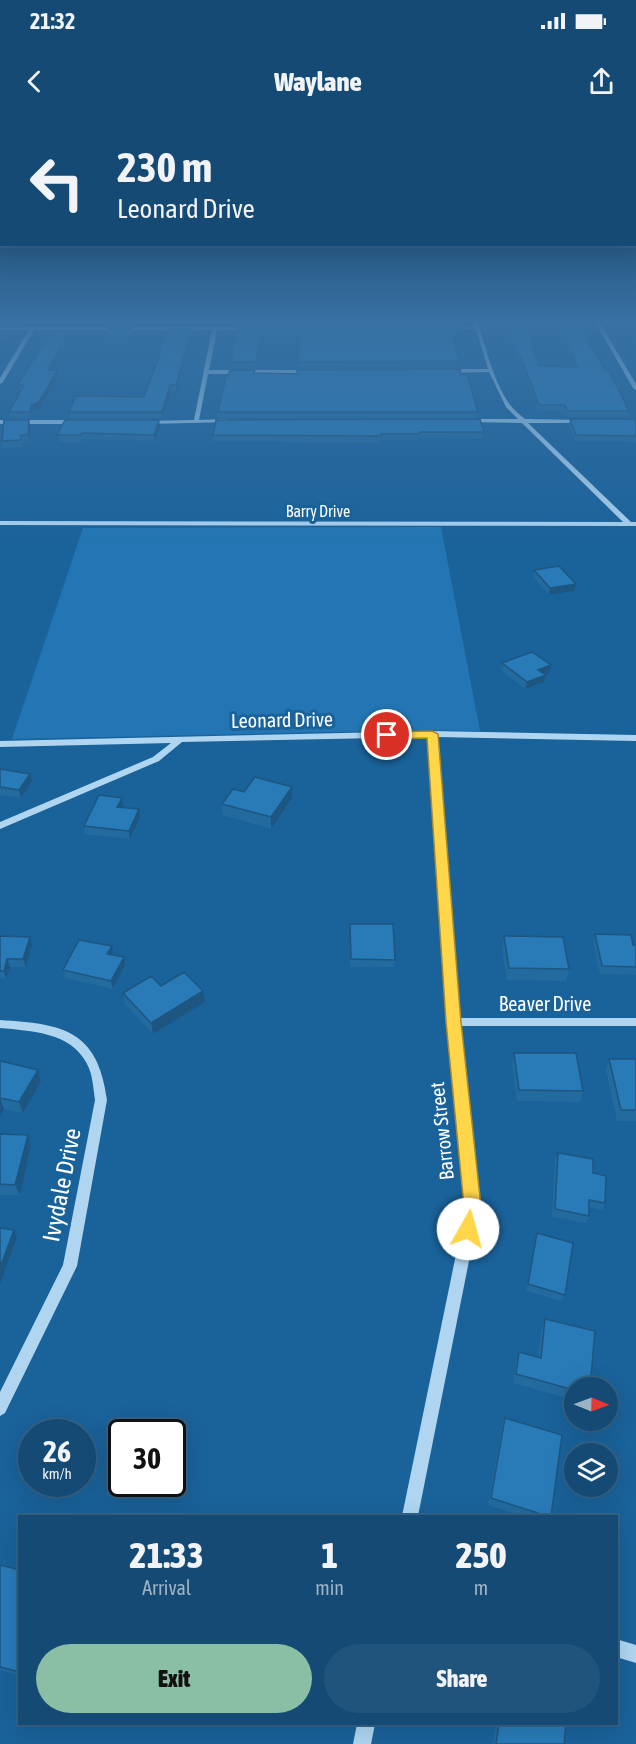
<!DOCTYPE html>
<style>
body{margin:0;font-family:"Asap Condensed",sans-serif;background:#21547c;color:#f1f3f6;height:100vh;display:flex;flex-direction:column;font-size:22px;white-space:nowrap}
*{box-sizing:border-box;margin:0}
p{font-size:20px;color:#9db3c5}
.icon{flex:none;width:33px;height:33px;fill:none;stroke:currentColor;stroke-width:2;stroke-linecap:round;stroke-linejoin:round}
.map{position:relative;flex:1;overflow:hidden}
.drawer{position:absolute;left:18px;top:1395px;width:600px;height:210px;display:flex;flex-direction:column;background:#144a74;border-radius:0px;box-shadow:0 6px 24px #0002,0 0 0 2px #336286}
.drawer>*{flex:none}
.top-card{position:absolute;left:0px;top:0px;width:636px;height:126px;box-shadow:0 6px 24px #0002,0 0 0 2px #336286;background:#144a74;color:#f1f3f6;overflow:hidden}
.needle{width:39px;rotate:91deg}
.tools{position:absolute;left:564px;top:1257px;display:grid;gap:12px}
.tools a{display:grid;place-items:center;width:54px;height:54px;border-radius:50%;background:#144a74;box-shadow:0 6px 24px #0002,0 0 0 2px #336286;font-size:30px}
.speed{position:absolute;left:18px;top:1299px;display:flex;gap:12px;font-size:30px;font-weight:700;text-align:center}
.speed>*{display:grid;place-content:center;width:78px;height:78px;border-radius:50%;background:#144a74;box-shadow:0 6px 24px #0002,0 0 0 2px #336286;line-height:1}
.speed small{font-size:15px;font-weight:400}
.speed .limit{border:3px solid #111;border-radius:9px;background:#fff;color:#111}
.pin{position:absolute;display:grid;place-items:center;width:51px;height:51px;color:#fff;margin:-26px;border:3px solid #fff;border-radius:50%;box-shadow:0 2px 6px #0007}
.me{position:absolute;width:66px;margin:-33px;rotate:7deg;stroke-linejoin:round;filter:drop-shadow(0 0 4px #0008)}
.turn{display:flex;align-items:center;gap:21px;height:126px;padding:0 18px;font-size:27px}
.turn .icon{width:78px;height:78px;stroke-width:2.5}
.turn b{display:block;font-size:42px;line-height:51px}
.eta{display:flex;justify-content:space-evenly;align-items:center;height:102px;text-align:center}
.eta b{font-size:36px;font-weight:800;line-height:42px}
.action{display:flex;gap:12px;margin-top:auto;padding:12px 18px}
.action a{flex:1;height:69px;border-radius:36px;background:#8abfa5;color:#111;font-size:24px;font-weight:800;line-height:69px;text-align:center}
.action a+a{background:#21547c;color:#f1f3f6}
.status{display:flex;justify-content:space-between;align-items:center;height:42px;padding:0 30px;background:#144a74;direction:ltr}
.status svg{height:16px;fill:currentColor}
header{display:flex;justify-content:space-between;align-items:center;height:78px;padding:0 18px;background:#144a74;font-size:27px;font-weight:800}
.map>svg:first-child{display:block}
</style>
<div class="status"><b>21:32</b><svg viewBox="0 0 49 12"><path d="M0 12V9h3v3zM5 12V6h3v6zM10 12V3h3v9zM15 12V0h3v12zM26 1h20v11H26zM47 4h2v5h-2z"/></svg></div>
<header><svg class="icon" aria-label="back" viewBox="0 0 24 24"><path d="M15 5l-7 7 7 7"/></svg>Waylane<svg class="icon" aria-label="share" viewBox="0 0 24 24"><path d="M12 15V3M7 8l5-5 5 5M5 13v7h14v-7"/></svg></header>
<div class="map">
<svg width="636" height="1624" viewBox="0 0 636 1624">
<rect width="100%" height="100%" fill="#1a629a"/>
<path fill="#2376b3" d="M441,407L480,611L423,610L12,619L83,408Z"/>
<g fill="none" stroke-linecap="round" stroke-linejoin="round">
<path fill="#afd5f1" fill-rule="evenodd" d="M473,200H477C486,227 493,262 511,286C515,291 520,295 525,299L584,300V302L582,303H528L631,402H636V406L0,405V401L623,402L522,303L466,302V300L468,299H518L506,287L489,252L446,253L443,251L446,249H488L476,209L439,208L475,207Z
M594,200H598L636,264V270L633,268Z
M31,207H249L251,209L217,210L209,250H311L314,252L311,254H208L199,300L228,299L231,301L230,302L147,304L144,302L145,301L194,300L212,210H34L3,262L0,264V258L29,210H0V208Z
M0,300H78L81,302L78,304H0Z
M432,611L636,615V621L437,617L458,898H636V906H459L480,1086L418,1396H402L466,1086L447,902L428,617L182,622L159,641L0,709V702L153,637L171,623L0,627V621Z
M0,900C63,904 98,910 107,980L77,1146L5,1293L0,1296V1272L63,1145L95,980C93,968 93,955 87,944C71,912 31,911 0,908Z
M616,1519L636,1525V1543L616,1537Z
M357,1604H375L371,1624H353Z"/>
</g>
<path fill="#236a9e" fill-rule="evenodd" d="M12,200H67L66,201L20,202Z
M113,200H138L136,205L114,206Z
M239,200H454L453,205H239Z
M501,200H577L591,227L629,291L628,297H566L564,291H538L520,241H516ZM531,216H561L575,247L540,246L530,220Z
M619,200H636V228Z
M132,207L133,212L129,222H106V216Z
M237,207L457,215V221H454L459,241L458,247H298L299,223H261L257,248H232L231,242Z
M192,209V215L176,271H171L162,298H70L69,292L144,277L160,232L159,228Z
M70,216L51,250H57L58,256L40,289L32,291L31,298H11L9,292L21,271L19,270L18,264Z
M255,250V253L461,254L478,292L477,298H218V292L228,256Z
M570,299L636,303V322L575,321L569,305Z
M216,300L484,312L483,319L419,318L418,320H381L380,323L213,321V315Z
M30,306L29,321L23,322L22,327L3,328L2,321Z
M160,306L155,321L83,319L82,322H59L57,315Z
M534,450L576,464L574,471L549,475L533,457Z
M502,543L551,545L549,553L545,554L544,562L525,569L501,550Z
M0,649L30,654L32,661L21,678L0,675Z
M244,672L292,678L271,709L223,695L222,684Z
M122,678L123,686L122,687L139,689L140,697L130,719L85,714L84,706Z
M350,804L395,840L394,847H350Z
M595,814L636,825V855L600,854L593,822Z
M0,816L32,825L26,847H10L6,859L0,858Z
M504,816L569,849L566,861L507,860L502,827Z
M113,834V835L124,837L125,845L113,869L65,858L63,850Z
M161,866L205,882L153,914L125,884L123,873Z
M514,933L583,971L580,982L517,981L512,944Z
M609,939H636V1001H617L606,950Z
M0,941L38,950L41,961L23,993L4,989L0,996Z
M0,1014L28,1015L31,1026L20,1075H0Z
M558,1033L593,1053L605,1083L602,1090L589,1087V1096L586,1103L552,1097L555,1040Z
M537,1113L565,1175L562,1181L526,1171L535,1120Z
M545,1199L574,1268V1280L513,1263L516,1241L519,1232L538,1237L542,1208Z
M505,1298L551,1396H521L488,1385L502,1306Z
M0,1445L20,1450V1556L0,1550Z
M496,1604H566L564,1624H493Z"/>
<path fill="#1d5681" d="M132,207L133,212L129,222L128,216Z
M192,209V215L176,271V265Z
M10,211L11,216L0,232V225Z
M69,211L70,216L50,254L49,248Z
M457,215V221L453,222V216Z
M261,217V223L257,248L256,242Z
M57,250L58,256L40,289L32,291L31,298L30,292L31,285Z
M170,265L171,271L162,298V292Z
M29,300L30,306L29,321L28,315Z
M159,300L160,306L155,321L154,315Z
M576,464L574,471L549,475L550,468Z
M551,545L549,553L537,557L538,550Z
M546,555L544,562L525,569L527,562Z
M30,654L32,661L21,678L19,670Z
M292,667V678L271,709V697Z
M122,678L123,686L119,695L117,687Z
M139,689L140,697L130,719L129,711Z
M30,817L32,825L26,847L23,839Z
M112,826L113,834L109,841L107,834Z
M124,837L125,845L113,869L111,861Z
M7,839L10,847L6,859L4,851Z
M203,871L205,882L153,914L151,903Z
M38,950L41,961L23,993L19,982Z
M0,978L4,989L0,996Z
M28,1015L31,1026L20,1075L15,1065Z
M14,1110L17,1117L0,1164V1148Z"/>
<path fill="#297bb8" stroke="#1d5681" stroke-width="1.5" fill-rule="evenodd" d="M503,200H577L591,227H593L605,251H609L629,291H567L565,285H539L520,235H517ZM529,210L562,211L578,247L540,246L529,216H531Z
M623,200H636V220Z
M455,206L457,215L453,216L459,241L298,242L299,217H261L256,242H231L237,207Z
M110,207H132L128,216H106Z
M168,209H192L176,265H170L162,292H69L76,276L144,277L162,228H159Z
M0,211H10L0,225Z
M52,211H69L49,248V250H57L39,282L31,285L30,292H9L24,265L18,264Z
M460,249L461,254H467L478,292H218L226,256H228L230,250H255L254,253L297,254V250Z
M480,299L484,312H419V314H381V316L213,315L216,300Z
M570,299H634L636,303V316L576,315Z
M4,300H29L28,315H21V320L2,321Z
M65,300H159L154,315L82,313L81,315H57Z
M559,446L576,464L550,468L534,450Z
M532,532L551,545L538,550L546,555L527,562L502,543Z
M0,649L30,654L19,670L0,667Z
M255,657L292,667L271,697L222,684L233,669L244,672Z
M99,675L122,678L117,687L139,689L129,711L84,706Z
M350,804H393L395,840L351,839Z
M595,814L631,815L633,825H636V847L602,846Z
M0,816L30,817L23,839H7L4,851H0Z
M504,816L563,817L569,849L509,848Z
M79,820L112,826L107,834L124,837L111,861L63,850Z
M184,852L203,871L151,903L123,873L151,856L161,866Z
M514,933H576L583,971L519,970Z
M609,939H636V990H621Z
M0,941L38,950L19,982L0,978Z
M0,1014L28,1015L15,1065L0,1064Z
M558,1033L593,1039V1053L606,1056L605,1083L589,1080V1096L555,1089Z
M0,1108L14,1110L0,1148Z
M537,1113L573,1123L565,1175L528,1164Z
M545,1199L595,1211L590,1268H574V1270L516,1254L519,1232L541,1238Z
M505,1298L562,1315L551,1396H547L491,1378Z
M0,1445L20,1450V1552L0,1547Z
M499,1604H566L564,1624H496Z"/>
<linearGradient id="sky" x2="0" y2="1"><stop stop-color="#0e3655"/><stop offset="0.47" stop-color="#3871a3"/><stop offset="1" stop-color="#3871a3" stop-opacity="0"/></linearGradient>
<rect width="636" height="427" fill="url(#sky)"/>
<path fill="#ffd54a" stroke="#a68a30" stroke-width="1.5" d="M432,611L438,614L461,902L481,1086L475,1114L468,1117L462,1114L460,1109L464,1086L446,902L427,618L387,619L381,615L387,612Z"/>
<g text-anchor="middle" stroke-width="6" stroke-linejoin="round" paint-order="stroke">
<g font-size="16" fill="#fff" stroke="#1a629a">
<text x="318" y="397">Barry Drive</text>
</g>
<g font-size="20" fill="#fff" stroke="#1a629a">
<text transform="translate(282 600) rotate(-1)" y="7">Leonard Drive</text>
<text x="545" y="891">Beaver Drive</text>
<text transform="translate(442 1011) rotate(-96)" y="7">Barrow Street</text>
</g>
<g font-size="24" fill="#fff" stroke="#1a629a">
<text transform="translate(62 1065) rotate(-79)" y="8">Ivydale Drive</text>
</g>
</g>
</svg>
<div class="tools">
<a><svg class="needle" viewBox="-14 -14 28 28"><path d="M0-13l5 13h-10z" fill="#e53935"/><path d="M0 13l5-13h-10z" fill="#9db3c5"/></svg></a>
<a><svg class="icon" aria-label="layers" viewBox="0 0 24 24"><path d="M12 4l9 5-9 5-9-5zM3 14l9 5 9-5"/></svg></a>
</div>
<div class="speed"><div>26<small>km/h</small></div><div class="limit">30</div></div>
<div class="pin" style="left:387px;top:615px;background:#d93025"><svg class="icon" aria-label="arrive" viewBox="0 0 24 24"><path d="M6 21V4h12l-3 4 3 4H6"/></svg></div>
<svg class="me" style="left:468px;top:1109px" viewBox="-20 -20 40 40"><circle r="19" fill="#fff"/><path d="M0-13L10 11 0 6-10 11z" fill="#ffd54a"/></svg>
<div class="top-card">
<div class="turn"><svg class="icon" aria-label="left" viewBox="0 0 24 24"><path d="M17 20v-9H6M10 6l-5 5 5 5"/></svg><div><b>230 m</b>Leonard Drive</div></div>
</div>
<section class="drawer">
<div class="eta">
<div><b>21:33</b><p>Arrival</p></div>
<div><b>1</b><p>min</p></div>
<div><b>250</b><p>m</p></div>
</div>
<div class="action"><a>Exit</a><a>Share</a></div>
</section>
</div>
